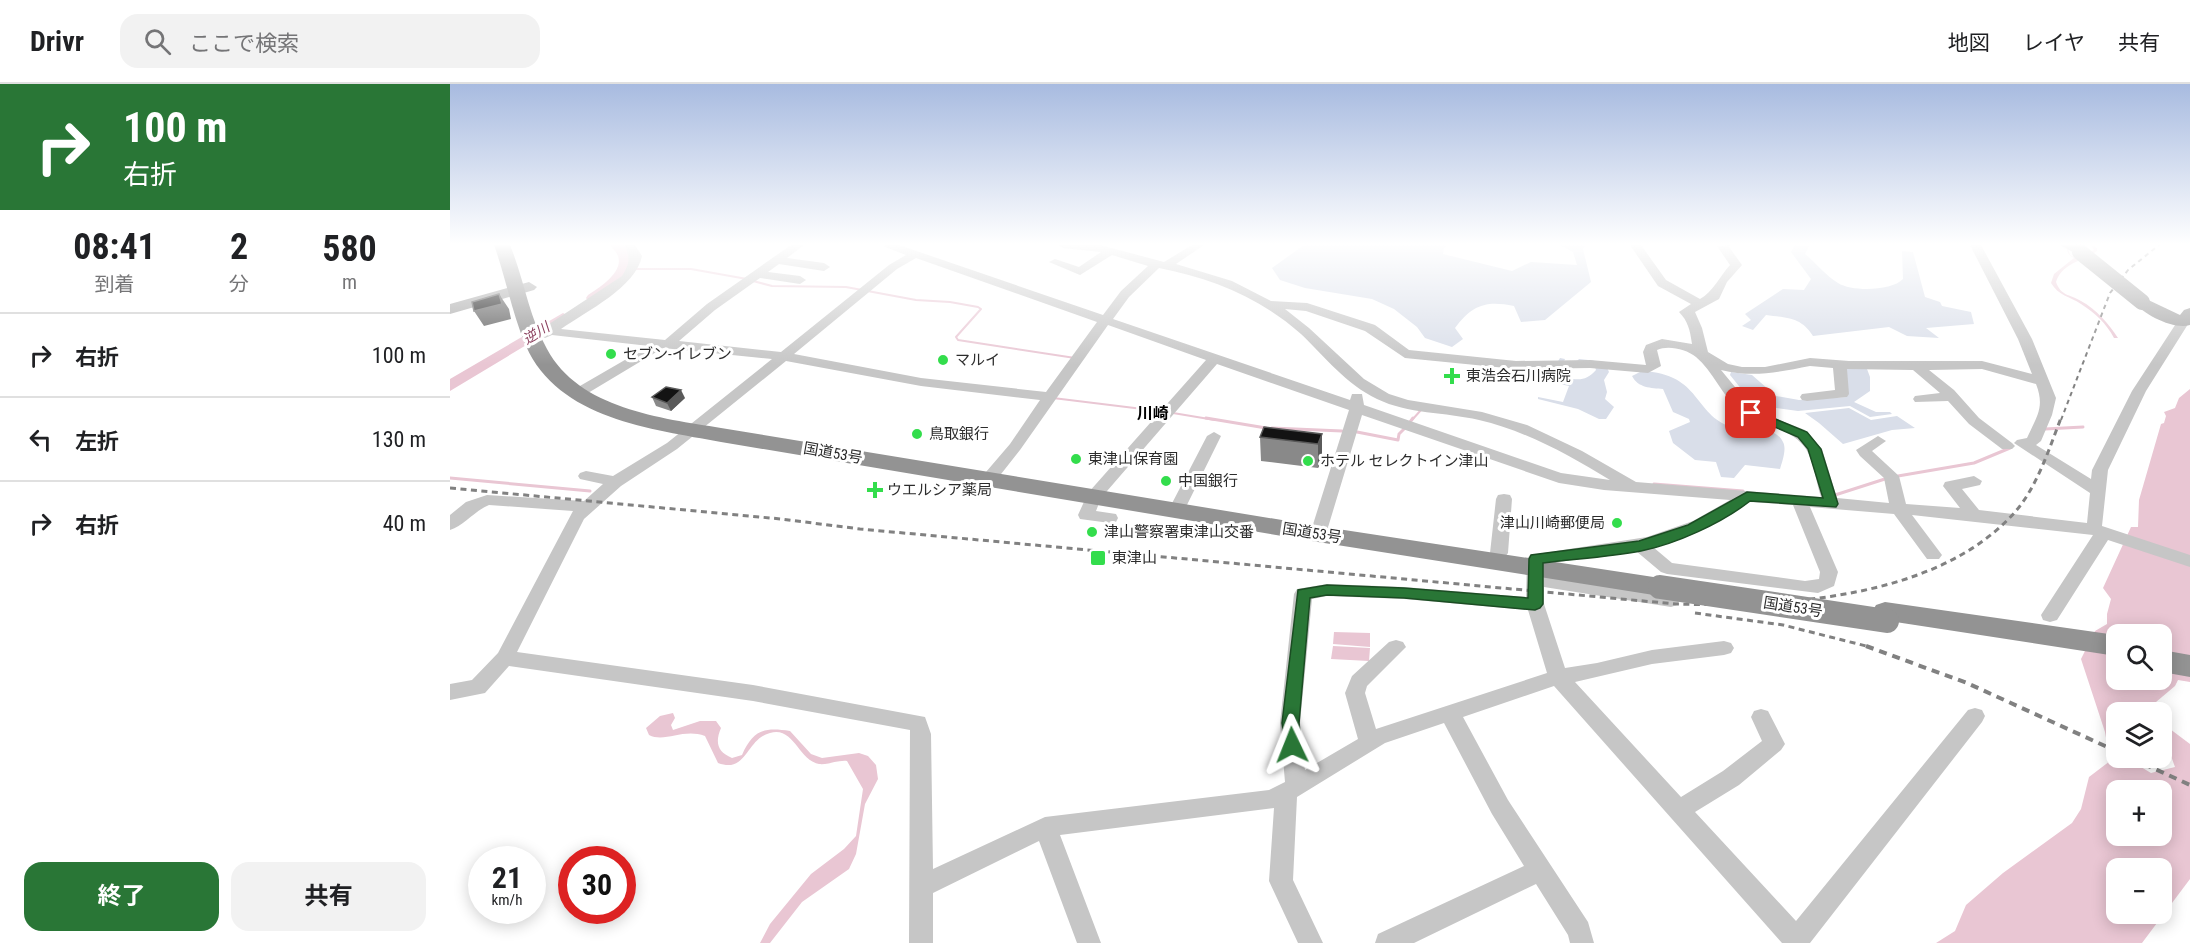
<!DOCTYPE html>
<html lang="ja">
<meta charset="utf-8">
<style>
body{margin:0;font-family:"Roboto Condensed","Noto Sans JP",sans-serif;background:#f2f2f2;color:#202124;height:100vh;display:flex;flex-direction:column;font-size:22px;white-space:nowrap}
*{box-sizing:border-box;margin:0}
p{font-size:20px;color:#757577}
.icon{flex:none;width:33px;height:33px;fill:none;stroke:currentColor;stroke-width:2;stroke-linecap:round;stroke-linejoin:round}
.map{position:relative;flex:1;overflow:hidden}
.sheet{display:flex;flex-direction:column;background:#fff;width:450px}
.sheet>*{flex:none}
.hud{background:#297636;color:#fff;overflow:hidden}
.fabs{position:absolute;left:1656px;top:540px;display:grid;gap:12px}
.fabs a{display:grid;place-items:center;width:66px;height:66px;border-radius:12px;background:#fff;box-shadow:0 3px 15px #0003;font-size:30px}
.speed{position:absolute;left:18px;top:762px;display:flex;gap:12px;font-size:30px;font-weight:700;text-align:center}
.speed>*{display:grid;place-content:center;width:78px;height:78px;border-radius:50%;background:#fff;box-shadow:0 3px 15px #0003;line-height:1}
.speed small{font-size:15px;font-weight:400}
.speed .limit{border:9px solid #d22;background:#fff;color:#111}
.pin{position:absolute;display:grid;place-items:center;width:51px;height:51px;color:#fff;margin:-26px;border-radius:12px;box-shadow:0 3px 9px #0006}
.me{position:absolute;width:66px;margin:-33px;rotate:358deg;stroke-linejoin:round;filter:drop-shadow(0 0 4px #0008)}
.turn{display:flex;align-items:center;gap:21px;height:126px;padding:0 24px;font-size:27px}
.turn .icon{width:78px;height:78px;stroke-width:2.5}
.turn b{display:block;font-size:42px;line-height:51px}
.eta{display:flex;justify-content:space-evenly;align-items:center;height:102px;text-align:center}
.eta b{font-size:36px;font-weight:700;line-height:42px}
.primary-button{display:flex;gap:12px;margin-top:auto;padding:12px 24px}
.primary-button a{flex:1;height:69px;border-radius:18px;background:#297636;color:#fff;font-size:24px;font-weight:700;line-height:69px;text-align:center}
.primary-button a+a{background:#f2f2f2;color:#202124}
ul{padding:0;list-style:none}
li{display:flex;align-items:center;gap:18px;height:84px;padding:0 24px;border-top:2px solid #e0e0e0}
li div{flex:1}
li b{display:block;font-size:22px}
li em{font-style:normal}
header{display:flex;align-items:center;gap:36px;box-sizing:border-box;height:84px;padding:0 30px;background:#fff;border-bottom:2px solid #e0e0e0}
header strong{font-size:28px}
nav{display:flex;gap:33px;margin-inline-start:auto;font-size:21px}
.search{width:420px;height:54px;background:#f2f2f2;display:flex;align-items:center;gap:15px;box-sizing:border-box;padding:0 21px;border-radius:18px;color:#757577;font-size:22px}
main{display:flex;flex:1;min-height:0}
.map>svg:first-child{display:block}
</style>
<header>
<strong>Drivr</strong>
<div class="search"><svg class="icon" aria-label="search" viewBox="0 0 24 24"><circle cx="10" cy="10" r="6"/><path d="M15 15l6 6"/></svg>ここで検索</div>
<nav><a>地図</a><a>レイヤ</a><a>共有</a></nav>
</header>
<main>
<section class="sheet">
<div class="hud">
<div class="turn"><svg class="icon" aria-label="right" viewBox="0 0 24 24"><path d="M7 20v-9h11M14 6l5 5-5 5"/></svg><div><b>100 m</b>右折</div></div>
</div>
<div class="eta">
<div><b>08:41</b><p>到着</p></div>
<div><b>2</b><p>分</p></div>
<div><b>580</b><p>m</p></div>
</div>
<ul>
<li><svg class="icon" aria-label="right" viewBox="0 0 24 24"><path d="M7 20v-9h11M14 6l5 5-5 5"/></svg><div><b>右折</b></div><em>100 m</em></li>
<li><svg class="icon" aria-label="left" viewBox="0 0 24 24"><path d="M17 20v-9H6M10 6l-5 5 5 5"/></svg><div><b>左折</b></div><em>130 m</em></li>
<li><svg class="icon" aria-label="right" viewBox="0 0 24 24"><path d="M7 20v-9h11M14 6l5 5-5 5"/></svg><div><b>右折</b></div><em>40 m</em></li>
</ul>
<div class="primary-button"><a>終了</a><a>共有</a></div>
</section>
<div class="map">
<svg width="1740" height="859" viewBox="0 0 1740 859">
<rect width="100%" height="100%" fill="#fff"/>
<path fill="#d9dee9" d="M854,161H998L994,164L993,170L1062,187L1081,178L1127,181L1123,168L1110,161H1135L1133,165L1141,198L1095,236L1071,238L1064,222C1036,216 1022,221 1005,244L1013,255L1002,263L975,254L967,243L944,225L922,215L855,204L830,196L822,184Z
M1345,161L1359,162L1355,170C1366,179 1376,192 1388,199C1402,208 1442,207 1453,195L1452,167L1463,168L1475,213L1490,218L1492,222L1521,228L1524,240L1476,244L1489,254L1457,252L1439,243L1363,252C1351,233 1338,234 1316,231L1303,246L1292,242L1301,236L1295,230L1333,205L1354,206L1361,195L1341,168Z
M1110,274L1115,275L1111,284L1116,294C1130,296 1136,297 1146,286L1145,283L1127,277L1129,275C1141,277 1155,275 1159,288L1154,296L1157,308L1155,315L1164,323L1156,335H1149L1128,325L1088,315V313L1113,318L1119,302L1096,297Z
M1393,282L1417,285L1420,293V307L1404,318L1426,328H1440L1442,330L1420,333L1400,322L1348,327L1319,323L1297,312L1280,291L1281,288L1302,291L1326,312L1349,316L1397,313L1392,288Z
M1192,287C1252,290 1243,331 1282,343C1298,348 1324,340 1333,358C1337,365 1332,378 1330,385L1295,381L1284,394L1271,393L1266,378L1245,376L1223,359L1219,347L1240,338L1239,335L1223,328L1213,305C1201,304 1188,304 1182,292Z
M1399,324L1421,336L1447,332L1465,344L1442,346L1393,360L1369,339L1355,329Z"/>
<path fill="#e9c6d3" fill-rule="evenodd" d="M1641,161L1647,164V167C1633,177 1612,179 1606,198C1611,212 1619,210 1631,217C1646,225 1659,240 1668,254H1664C1656,239 1645,229 1631,220C1619,212 1609,212 1601,199L1604,190L1624,174C1619,171 1618,170 1617,165L1610,162L1618,165L1620,171L1625,174L1644,166Z
M1740,305V598L1728,596L1725,602L1706,618L1704,628H1666V674H1693L1691,683L1701,689L1725,683L1721,672L1712,662V639L1740,660V795L1692,859H1486L1505,847L1516,821L1553,789L1622,739L1631,725L1639,693L1660,677L1655,648L1631,575L1645,547L1657,540V530L1661,515L1653,504L1681,443H1688L1689,416L1711,340L1714,339L1716,332L1714,328L1725,324L1729,314ZM1666,550H1712V596H1666ZM1666,706H1712V752H1666ZM1666,784H1712V830H1666Z
M884,548L920,549V563L883,560Z
M883,562L920,564L919,577L881,575Z
M223,629L225,634L221,641L223,646L250,637H266L271,644C265,658 267,668 282,674L292,671C303,646 314,643 340,647L361,670L372,674L409,669L418,672L426,681L428,695L415,720L406,770L399,785L352,818L320,859H310L320,840L361,790L394,765L406,752L413,705L397,677C388,676 378,681 369,680C348,676 344,642 320,649C296,655 297,690 268,679L255,652C233,644 215,659 199,651L196,644L210,632Z"/>
<g fill="none" stroke-linecap="round" stroke-linejoin="round">
<path stroke="#e9c6d3" stroke-width="2" d="M184,185H241L297,195
M303,197L322,202L396,203L466,216L500,218L528,223L531,225L506,253L508,256L625,274
M603,314L709,327
M723,329L765,336
M962,336L971,326"/>
<path stroke="#e9c6d3" stroke-width="3" d="M756,334L816,344
M960,338L963,334
M822,344L892,347
M1595,345L1633,343
M907,348L948,356L949,350L955,344
M1448,392L1524,379L1560,364
M0,394L140,407
M1204,400L1293,407
M1385,411L1438,394"/>
<path fill="#e9c6d3" fill-rule="evenodd" d="M160,161H174C177,165 181,169 182,173C186,190 153,221 138,217L136,214L138,211C149,204 174,188 168,172C166,167 162,164 160,161Z
M113,229L120,233L118,236L0,307V295Z"/>
<path fill="#c6c6c6" fill-rule="evenodd" d="M175,161H185L192,172C186,203 137,227 111,245L215,256L257,220L341,161H354L337,174L374,179L380,183L374,187L329,180L318,188L350,192L356,196L350,200L310,194L265,226L229,257L331,268L439,181L456,171L435,163L434,161H449L653,231L671,207L698,182L662,171L630,191L599,178L605,175L629,183L651,168L613,164L608,161H650L714,178L742,161H754L726,180L782,197L821,217L857,219L925,241L959,266L1066,277L1140,276L1196,281L1193,268L1196,261L1212,255L1242,260C1240,246 1238,237 1229,228L1241,220L1208,202L1180,161H1191L1216,196L1250,215C1263,208 1270,192 1280,181L1267,162L1280,161L1279,163L1292,181L1277,198L1269,215L1245,228L1252,244L1258,268L1278,280L1292,283H1315L1360,274L1399,277H1532L1582,290L1568,255L1520,161H1531L1582,255L1606,314L1602,331L1591,357L1586,361L1641,395L1642,386L1682,307L1729,235L1734,234L1740,237L1696,307L1658,386L1652,442L1740,471V483L1658,456L1607,536L1600,538L1593,536L1591,531L1643,451L1462,431L1492,471L1489,475H1477L1444,430L1360,423L1388,488L1384,502L1368,509L1217,490L1211,488L1186,467L1095,480V490L1212,508L1214,504L1220,503L1226,504C1230,510 1231,515 1227,521L1221,523L1094,503V520L1115,584L1147,579L1202,566L1274,557L1281,559L1284,564L1281,569L1274,571L1202,580L1125,598L1231,713L1273,687L1312,657L1301,633L1304,627L1311,625L1318,627L1335,660L1331,666L1289,701L1245,728L1346,837L1518,626L1525,624L1532,626L1535,632L1532,638L1360,859H1332L1104,602L1013,633L1058,716L1138,838L1144,859H1120L1118,851L1086,800L964,859H925L928,850L1074,782L1042,730L994,639L935,659L847,713L843,796L873,859H848L819,797L824,724L610,751L651,859H627L589,757L483,809V859H459L460,646L303,617L59,582L35,609L0,616V600L22,596L48,569L123,427L39,421C24,427 14,442 0,446V431L16,418L37,411L134,417L153,400L130,395L128,392L130,389L136,387L163,392L217,359L322,275L213,264L133,312H123L121,309L123,306L199,262L102,251L95,254L89,250L93,244L172,192C180,179 180,174 175,161ZM466,174L647,238L596,308L471,294L344,270L447,185ZM709,184C761,194 811,214 851,250C875,273 896,300 927,315C958,330 995,328 1029,336C1076,347 1119,371 1160,396L1111,389L914,321L912,310H902L900,316L663,235L679,213ZM835,225L856,227L915,247L955,274L1066,285L1140,284L1198,289L1211,282L1207,266C1218,261 1236,265 1246,273C1263,287 1272,312 1289,326C1309,343 1341,342 1356,365C1364,378 1366,398 1371,413L1186,398L1132,367L1077,341L1032,328L958,316L939,310L914,295L859,244ZM658,241L756,276L638,409L628,431L630,435L660,439L666,438L668,434L666,430L646,427L651,414L767,280L899,326L860,450L862,454H874L876,450L912,331L1109,399L1154,406L1280,416L1243,437L1197,453L1080,471L1077,475L1076,513L954,503L877,500L847,505L844,510L830,639L835,698L819,706L595,733L483,785L481,650L475,633L303,601L67,568L134,435L171,402L227,365L336,277L471,302L590,316L560,360L530,395L538,400L544,399L570,366ZM1360,282L1383,284L1385,306L1352,310L1350,313L1352,316L1357,317L1397,313L1399,310L1397,285L1463,286L1490,309L1465,312L1463,315L1465,318L1498,317L1519,340L1552,365H1562L1565,362L1562,359L1529,334L1504,306L1479,286L1532,285L1586,300C1595,323 1587,332 1577,354L1567,356L1564,359L1640,409L1637,439L1529,426L1512,405L1530,401L1532,397L1524,392L1495,398L1493,402L1510,424L1456,420L1449,392L1422,367L1436,357L1428,352L1406,366L1410,372L1434,394L1439,419L1387,414L1372,365L1355,346L1316,331L1299,320L1271,286C1303,294 1329,288 1360,282ZM1300,418L1343,421L1370,488L1369,495L1355,497L1222,479L1203,463L1255,445ZM877,512L954,515L1078,526L1097,589L926,645L915,609L917,602L956,563L953,558L946,556L939,558L902,592L895,609L908,655L855,686L850,639L862,515Z
M764,348L771,352L734,427L732,431H720L718,427L757,352Z
M1054,410L1060,411L1062,415L1058,469L1055,473H1043L1040,469L1046,415L1048,411Z"/>
<path fill="#a4a4a4" fill-rule="evenodd" d="M1610,161H1627L1637,168L1630,172Z
M79,198L87,203L84,206L0,230V220Z
M1692,213L1730,231L1734,226L1740,224V241C1724,246 1694,231 1684,218Z"/>
<path fill="#939393" fill-rule="evenodd" d="M44,161H60C74,195 79,233 97,265C129,325 211,334 271,344L868,442L1210,494L1219,496L1223,503L1219,510L1210,512L868,458L271,358C202,345 108,335 76,262C62,230 56,194 44,161Z
M1435,518L1666,551V572L1426,535L1422,528L1426,521Z
M1712,566L1740,571V593L1712,588Z"/>
<path stroke="#818181" stroke-width="2" stroke-dasharray="4.5 4" stroke-linecap="butt" d="M1611,336L1660,209L1678,186L1709,161"/>
<path stroke="#818181" stroke-width="3" stroke-dasharray="6 4.5" stroke-linecap="butt" d="M0,404L331,435L410,445L1226,520C1334,523 1488,515 1565,428C1587,403 1599,365 1611,334
M1245,529L1333,541L1420,563"/>
<path stroke="#818181" stroke-width="4" stroke-dasharray="8 6" stroke-linecap="butt" d="M1416,562L1517,599L1666,667
M1681,674L1740,701"/>
<path stroke="#a4a4a4" stroke-width="16" d="M1630,168L1692,218"/>
<path stroke="#939393" stroke-width="24" d="M1210,503L1437,537"/>
</g>
<path fill="#898989" d="M202,313L235,314L221,327L206,322Z
M872,350V374L868,384L811,377L810,353Z"/>
<path fill="#5a5a5a" d="M49,210L59,225L61,235L34,242L24,227Z
M231,306L235,314L221,327L217,319Z
M872,350V374L868,384V360Z"/>
<path fill="#131313" stroke="#5a5a5a" stroke-width="1.5" d="M49,210L52,220L24,227L22,218Z
M216,303L231,306L217,319L202,313Z
M814,343L872,350L868,360L810,353Z"/>
<linearGradient id="sky" x2="0" y2="1"><stop stop-color="#a8bbe0"/><stop offset="0.57" stop-color="#fff"/><stop offset="1" stop-color="#fff" stop-opacity="0"/></linearGradient>
<rect width="1740" height="281" fill="url(#sky)"/>
<path fill="#297636" stroke="#1b4d23" stroke-width="1.5" d="M1301,325L1357,348L1371,365L1388,420L1386,423L1300,417C1272,439 1226,460 1191,467C1159,473 1125,475 1093,479V520L1090,524L1085,526L954,514L877,511L860,514L849,639L851,661L849,666L842,668L836,666L832,639L848,506L877,501L954,504L1078,514L1079,475L1081,471L1189,457L1238,441L1297,408L1373,414L1358,365L1348,353L1297,331V326Z"/>
<g fill="#33dd4c" stroke="#fff" stroke-width="2">
<circle cx="161" cy="270" r="6"/>
<circle cx="493" cy="276" r="6"/>
<path d="M999 283h6v6h6v6h-6v6h-6v-6h-6v-6h6z"/>
<circle cx="467" cy="350" r="6"/>
<circle cx="626" cy="375" r="6"/>
<circle cx="858" cy="377" r="6"/>
<circle cx="716" cy="397" r="6"/>
<path d="M422 397h6v6h6v6h-6v6h-6v-6h-6v-6h6z"/>
<circle cx="1167" cy="439" r="6"/>
<circle cx="642" cy="448" r="6"/>
<rect x="640" y="466" width="16" height="16" rx="3"/>
</g>
<g text-anchor="middle" stroke-width="6" stroke-linejoin="round" paint-order="stroke">
<g font-size="14" font-style="italic" fill="#8a3e5c" stroke="#fff">
<text transform="translate(86 249) rotate(-32)" y="5">逆川</text>
</g>
<g font-size="15" fill="#2c2c2c" stroke="#fff" text-anchor="start">
<text x="173" y="275">セブン-イレブン</text>
<text x="505" y="281">マルイ</text>
<text x="1016" y="297">東浩会石川病院</text>
<text x="479" y="355">鳥取銀行</text>
<text x="638" y="380">東津山保育園</text>
<text x="870" y="382">ホテル セレクトイン津山</text>
<text x="728" y="402">中国銀行</text>
<text x="437" y="411">ウエルシア薬局</text>
<text x="1155" y="444" text-anchor="end">津山川崎郵便局</text>
<text x="654" y="453">津山警察署東津山交番</text>
<text x="662" y="479">東津山</text>
</g>
<g font-size="15" fill="#2c2c2c" stroke="#fff">
<text transform="translate(383 369) rotate(10)" y="5">国道53号</text>
<text transform="translate(862 449) rotate(9)" y="5">国道53号</text>
<text transform="translate(1343 523) rotate(9)" y="5">国道53号</text>
</g>
<g font-size="16" font-weight="bold" fill="#000" stroke="#fff">
<text x="703" y="335">川崎</text>
</g>
</g>
</svg>
<div class="fabs">
<a><svg class="icon" aria-label="search" viewBox="0 0 24 24"><circle cx="10" cy="10" r="6"/><path d="M15 15l6 6"/></svg></a>
<a><svg class="icon" aria-label="layers" viewBox="0 0 24 24"><path d="M12 4l9 5-9 5-9-5zM3 14l9 5 9-5"/></svg></a>
<a>+</a>
<a>−</a>
</div>
<div class="speed"><div>21<small>km/h</small></div><div class="limit">30</div></div>
<div class="pin" style="left:1301px;top:329px;background:#d93025"><svg class="icon" aria-label="arrive" viewBox="0 0 24 24"><path d="M6 21V4h12l-3 4 3 4H6"/></svg></div>
<svg class="me" style="left:842px;top:661px" viewBox="-20 -20 40 40"><path d="M0-17L14 15 0 8-14 15z" fill="#297636" stroke="#fff" stroke-width="4"/></svg>
</div>
</main>
